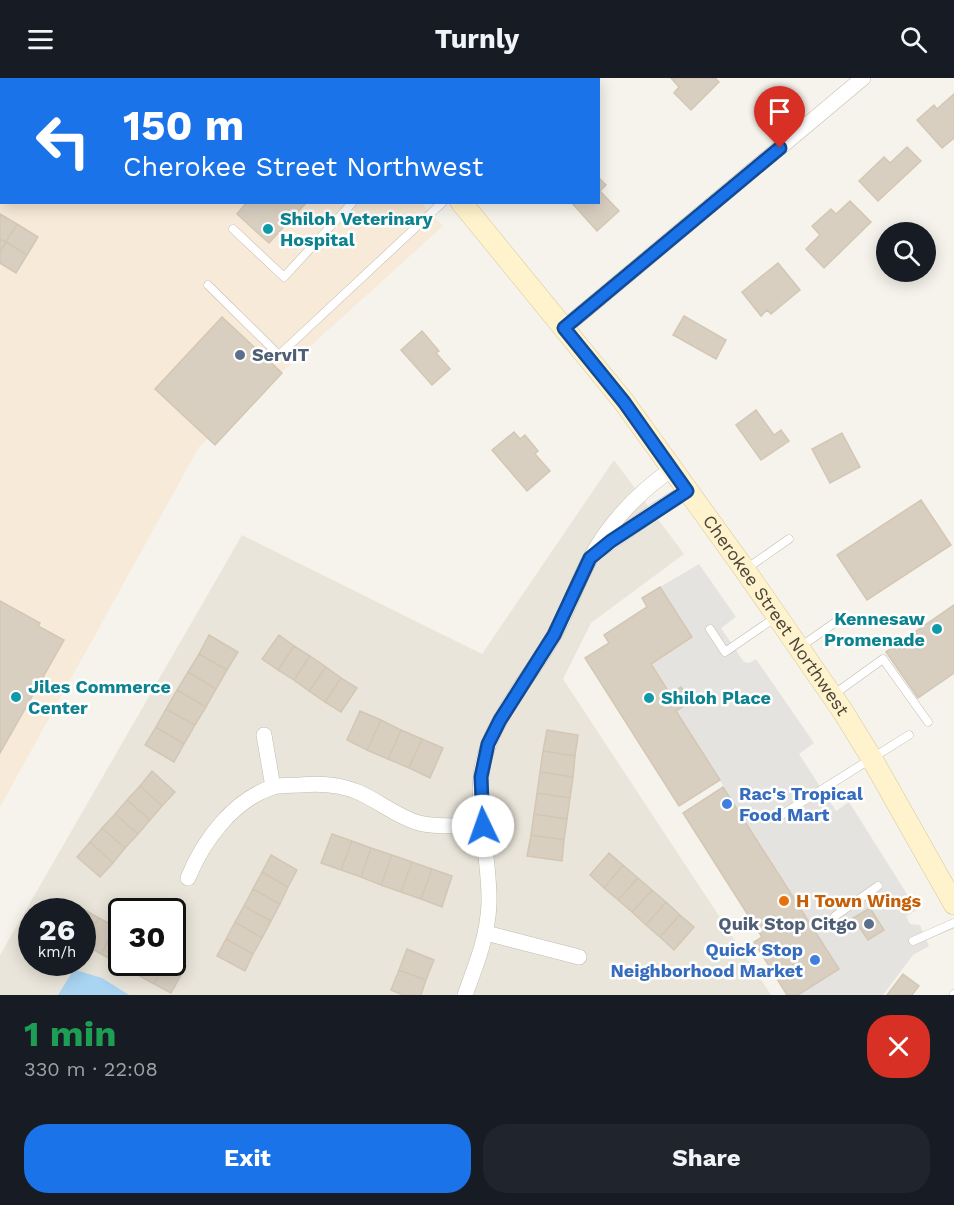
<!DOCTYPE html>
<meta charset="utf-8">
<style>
body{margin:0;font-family:"Work Sans",sans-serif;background:#20242c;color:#f1f3f6;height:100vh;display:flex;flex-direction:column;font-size:22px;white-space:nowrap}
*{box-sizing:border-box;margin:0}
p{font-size:20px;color:#9ea1a6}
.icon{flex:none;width:33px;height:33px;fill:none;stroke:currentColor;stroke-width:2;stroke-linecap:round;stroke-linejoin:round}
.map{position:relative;height:917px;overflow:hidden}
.side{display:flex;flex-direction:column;background:#171b24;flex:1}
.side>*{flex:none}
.guide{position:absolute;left:0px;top:0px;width:600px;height:126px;box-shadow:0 3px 15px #0003;background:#1a73e8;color:#fff;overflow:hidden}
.controls{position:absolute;left:876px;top:144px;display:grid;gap:12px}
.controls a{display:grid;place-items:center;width:60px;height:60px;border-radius:50%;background:#171b24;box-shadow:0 3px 15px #0003;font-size:30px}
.speed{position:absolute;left:18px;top:820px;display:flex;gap:12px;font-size:30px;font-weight:700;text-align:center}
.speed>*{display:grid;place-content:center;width:78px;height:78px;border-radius:50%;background:#171b24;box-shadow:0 3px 15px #0003;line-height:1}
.speed small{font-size:15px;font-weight:400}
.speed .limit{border:3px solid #111;border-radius:9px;background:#fff;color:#111}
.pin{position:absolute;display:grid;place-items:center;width:51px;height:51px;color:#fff;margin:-62px -26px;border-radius:50% 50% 50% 0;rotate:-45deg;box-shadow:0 0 6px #0007}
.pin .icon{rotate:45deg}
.me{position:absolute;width:66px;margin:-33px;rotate:357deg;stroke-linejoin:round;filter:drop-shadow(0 0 4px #0008)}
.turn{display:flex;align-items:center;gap:21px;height:126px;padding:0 24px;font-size:27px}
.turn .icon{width:78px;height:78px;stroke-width:2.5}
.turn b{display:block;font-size:42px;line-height:51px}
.round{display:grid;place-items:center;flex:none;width:63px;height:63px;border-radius:24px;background:#20242c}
.head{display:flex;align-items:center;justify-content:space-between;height:102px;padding:0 24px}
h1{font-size:36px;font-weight:700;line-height:45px;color:#1e9e55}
.button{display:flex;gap:12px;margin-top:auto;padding:12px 24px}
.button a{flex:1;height:69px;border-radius:24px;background:#1a73e8;color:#fff;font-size:24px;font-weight:700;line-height:69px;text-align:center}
.button a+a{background:#20242c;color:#f1f3f6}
header{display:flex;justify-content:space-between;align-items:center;height:78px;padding:0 24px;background:#171b24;font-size:27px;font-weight:700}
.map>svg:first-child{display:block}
</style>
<header><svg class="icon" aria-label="menu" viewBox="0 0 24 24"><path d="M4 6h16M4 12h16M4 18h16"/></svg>Turnly<svg class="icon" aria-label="search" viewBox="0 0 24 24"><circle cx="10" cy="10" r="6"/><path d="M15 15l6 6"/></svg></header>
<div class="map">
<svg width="954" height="917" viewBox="0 0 954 917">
<rect width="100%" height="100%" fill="#f6f3ec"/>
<path fill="#eae5da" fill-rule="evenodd" d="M614,382L684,476L591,545L563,601L771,917H0V877L242,457L482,576ZM32,834H82V885H32ZM122,834H172V885H122Z"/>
<path fill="#f7ead8" d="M0,0L308,1L2,2V124L421,125L443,148L199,369L0,729Z"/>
<path fill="#e5e3e0" d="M699,486L736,539L721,550L744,584L749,585L756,581L814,665L799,676L836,733L849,724L917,832L906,838L910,846L920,847L929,868L913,877L883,917H798L839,891L676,633L690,623L681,609L670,616L651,586L692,559L660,509Z"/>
<path fill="#a9d4f2" d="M76,892L102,900L129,917H58L71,896Z"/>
<path fill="#d8cfc1" stroke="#d3c7b4" stroke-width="1.5" d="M150,0H194L196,2H149Z
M472,0H508L509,2H474Z
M671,0H715L719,4L691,32L674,15L679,9Z
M954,16V60L942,70L917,42L934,27L937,31Z
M907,69L921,83L878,123L859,103L884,79L890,85Z
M598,99L606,107L600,113L619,133L597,153L571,124H598Z
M850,123L871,144L824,190L806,171L820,157L812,148L831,131L836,136Z
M247,124H307L269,165L237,136Z
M0,136L17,146L6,164L0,161Z
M17,146L38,159L27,177L6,164Z
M0,161L6,164L0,174Z
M6,164L27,177L16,195L0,185V174Z
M778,185L800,212L771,236L767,232L761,238L742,214Z
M684,238L726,262L716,281L673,257Z
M222,239L282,295L215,367L155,311Z
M422,253L439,273L436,275L450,291L432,307L401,272Z
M756,332L774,357L781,352L789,363L761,382L736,347Z
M514,354L520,361L525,357L538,373L535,376L550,393L527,413L492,372Z
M842,355L860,389L830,405L812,371Z
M921,422L951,467L867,522L837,477Z
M660,509L692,559L651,586L670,616L681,609L690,624L676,633L720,702L679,728L585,580L609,565L604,557L647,529L642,520Z
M0,523L40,545L38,548L64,562L0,675Z
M954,527V595L918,620L886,574Z
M209,557L238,574L227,592L199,576Z
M279,557L294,568L278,592L262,581Z
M294,568L310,578L294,602L278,592Z
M199,576L227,592L216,611L188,594Z
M310,578L326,589L309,613L294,602Z
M326,589L341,600L325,624L309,613Z
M188,594L216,611L206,629L177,612Z
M341,600L357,610L341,634L325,624Z
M177,612L206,629L195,647L166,631Z
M166,631L195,647L184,666L156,649Z
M360,633L381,642L367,672L347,662Z
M381,642L401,652L388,681L367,672Z
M156,649L184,666L174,684L145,667Z
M401,652L422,661L409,690L388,681Z
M547,652L578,657L575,678L543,673Z
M422,661L443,670L430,700L409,690Z
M543,673L575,678L573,699L540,694Z
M152,693L175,714L162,728L140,708Z
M540,694L573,699L570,720L537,715Z
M140,708L162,728L150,742L127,722Z
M723,709L839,891L798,917H787L754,864L762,859L683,735Z
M537,715L570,720L567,741L534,736Z
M127,722L150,742L138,756L115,736Z
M115,736L138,756L125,770L102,750Z
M534,736L567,741L564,762L531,757Z
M102,750L125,770L113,785L90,764Z
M332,756L352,763L341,792L321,785Z
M531,757L564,762L562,783L527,778Z
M352,763L371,770L361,799L341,792Z
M90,764L113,785L100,799L77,779Z
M371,770L392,777L381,807L361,799Z
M609,775L623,787L604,810L590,797Z
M271,777L297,792L288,809L262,794Z
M392,777L412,784L401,814L381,807Z
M412,784L432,791L421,821L401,814Z
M623,787L638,800L618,822L604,810Z
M432,791L452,798L442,829L421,821Z
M262,794L288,809L280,826L253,811Z
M638,800L652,812L632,834L618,822Z
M253,811L280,826L271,843L244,828Z
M652,812L666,824L646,847L632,834Z
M666,824L680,837L660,859L646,847Z
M244,828L271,843L262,860L235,844Z
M81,830L99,840L84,866L82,834H79Z
M870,830L884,852L868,862L853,840Z
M680,837L694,849L674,872L660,859Z
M99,840L116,849L101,876L84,866Z
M235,844L262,860L253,876L226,861Z
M116,849L122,852V881L119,886L101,876Z
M226,861L253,876L245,893L217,878Z
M407,871L434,882L426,902L399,892Z
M122,881V885H142L136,896L119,886Z
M172,881L186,888L171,915L154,906L165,885H172Z
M142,885H165L154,906L136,896Z
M399,892L426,902L421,917H403L391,912Z
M903,896L919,908L912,917H887Z"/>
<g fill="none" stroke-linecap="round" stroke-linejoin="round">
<defs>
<path id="service" d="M233,151L284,199L353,124
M208,207L279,277L443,124
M746,491L789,461
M710,551L725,574L776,539
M800,569L843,539
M833,617L883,581L928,644
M775,741L909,657
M835,838L878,808
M913,863L954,845
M954,917V916"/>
<path id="minor" d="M564,250L863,0
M604,469L655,433L687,413
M264,657L273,709
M188,800C203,763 233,722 273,709C281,707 292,707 300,707C321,705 339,706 358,714C379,723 397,739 419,745C439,750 462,747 483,748
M486,855L579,879
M465,917C476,887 488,858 489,825C490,783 477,740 481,698C486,647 528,603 553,559C568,534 576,506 590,481C609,445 639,414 672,391"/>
<g id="secondary">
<path d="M355,0L356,2"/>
<path id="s1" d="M461,124L624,324L745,492L842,632L871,679L954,826"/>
</g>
</defs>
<use href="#service" stroke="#c2bbae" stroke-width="9"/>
<use href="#minor" stroke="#c2bbae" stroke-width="16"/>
<use href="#secondary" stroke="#d6c79b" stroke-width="22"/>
<use href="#service" stroke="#fff" stroke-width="8"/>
<use href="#minor" stroke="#fff" stroke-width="15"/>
<use href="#secondary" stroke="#fff3cd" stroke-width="21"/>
</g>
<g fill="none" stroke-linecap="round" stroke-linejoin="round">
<defs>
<path id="route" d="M483,748L481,699L488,666L500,642L554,557L590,480L611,463L687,413L624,324L564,250L780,70"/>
</defs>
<use href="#route" stroke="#114b97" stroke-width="15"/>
<use href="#route" stroke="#1a73e8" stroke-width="10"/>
</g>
<g fill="#0f9aa8" stroke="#fff" stroke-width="2">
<circle cx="268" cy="151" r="6"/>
<circle cx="937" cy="551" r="6"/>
<circle cx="16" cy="619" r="6"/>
<circle cx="649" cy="620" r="6"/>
</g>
<g fill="#5c6f8a" stroke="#fff" stroke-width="2">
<circle cx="240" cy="277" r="6"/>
<circle cx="869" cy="846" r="6"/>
</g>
<g fill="#3f7fe0" stroke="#fff" stroke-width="2">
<circle cx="727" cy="726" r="6"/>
<circle cx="815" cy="882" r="6"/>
</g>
<circle fill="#e8710a" stroke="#fff" stroke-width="2" cx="784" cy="823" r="6"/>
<g text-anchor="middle" stroke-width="5" stroke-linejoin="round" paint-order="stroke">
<g font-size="18" font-weight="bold" fill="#0d838f" stroke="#fff" text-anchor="start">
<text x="280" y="147">Shiloh Veterinary<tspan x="280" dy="21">Hospital</tspan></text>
<text x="925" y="547" text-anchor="end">Kennesaw<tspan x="925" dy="21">Promenade</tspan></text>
<text x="28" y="615">Jiles Commerce<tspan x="28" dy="21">Center</tspan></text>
<text x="661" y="626">Shiloh Place</text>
</g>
<g font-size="18" font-weight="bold" fill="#4e5e75" stroke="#fff" text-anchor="start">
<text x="252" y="283">ServIT</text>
<text x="857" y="852" text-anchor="end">Quik Stop Citgo</text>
</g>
<g font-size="18" fill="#4b4439" stroke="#fff">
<text dy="6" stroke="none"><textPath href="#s1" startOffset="520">Cherokee Street Northwest</textPath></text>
</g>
<g font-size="18" font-weight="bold" fill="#366cbe" stroke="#fff" text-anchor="start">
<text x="739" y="722">Rac's Tropical<tspan x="739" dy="21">Food Mart</tspan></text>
<text x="803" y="878" text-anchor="end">Quick Stop<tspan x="803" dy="21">Neighborhood Market</tspan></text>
</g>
<g font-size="18" font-weight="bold" fill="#c56008" stroke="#fff" text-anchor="start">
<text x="796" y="829">H Town Wings</text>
</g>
</g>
</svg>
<div class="controls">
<a><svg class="icon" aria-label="search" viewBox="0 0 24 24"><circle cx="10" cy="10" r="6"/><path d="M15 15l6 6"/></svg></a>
</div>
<div class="speed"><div>26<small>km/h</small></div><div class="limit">30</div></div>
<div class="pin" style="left:780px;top:70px;background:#d93025"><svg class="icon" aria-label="arrive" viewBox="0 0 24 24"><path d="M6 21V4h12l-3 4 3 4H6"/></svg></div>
<svg class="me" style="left:483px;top:748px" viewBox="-20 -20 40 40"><circle r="19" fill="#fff"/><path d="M0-13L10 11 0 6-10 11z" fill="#1a73e8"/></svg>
<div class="guide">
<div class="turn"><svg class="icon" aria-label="left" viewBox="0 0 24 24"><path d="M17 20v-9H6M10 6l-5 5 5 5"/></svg><div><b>150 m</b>Cherokee Street Northwest</div></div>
</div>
</div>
<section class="side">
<div class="head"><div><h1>1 min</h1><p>330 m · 22:08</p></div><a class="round" style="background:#d93025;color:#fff"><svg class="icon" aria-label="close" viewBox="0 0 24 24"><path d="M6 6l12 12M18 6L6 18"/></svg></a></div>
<div class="button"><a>Exit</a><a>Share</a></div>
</section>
